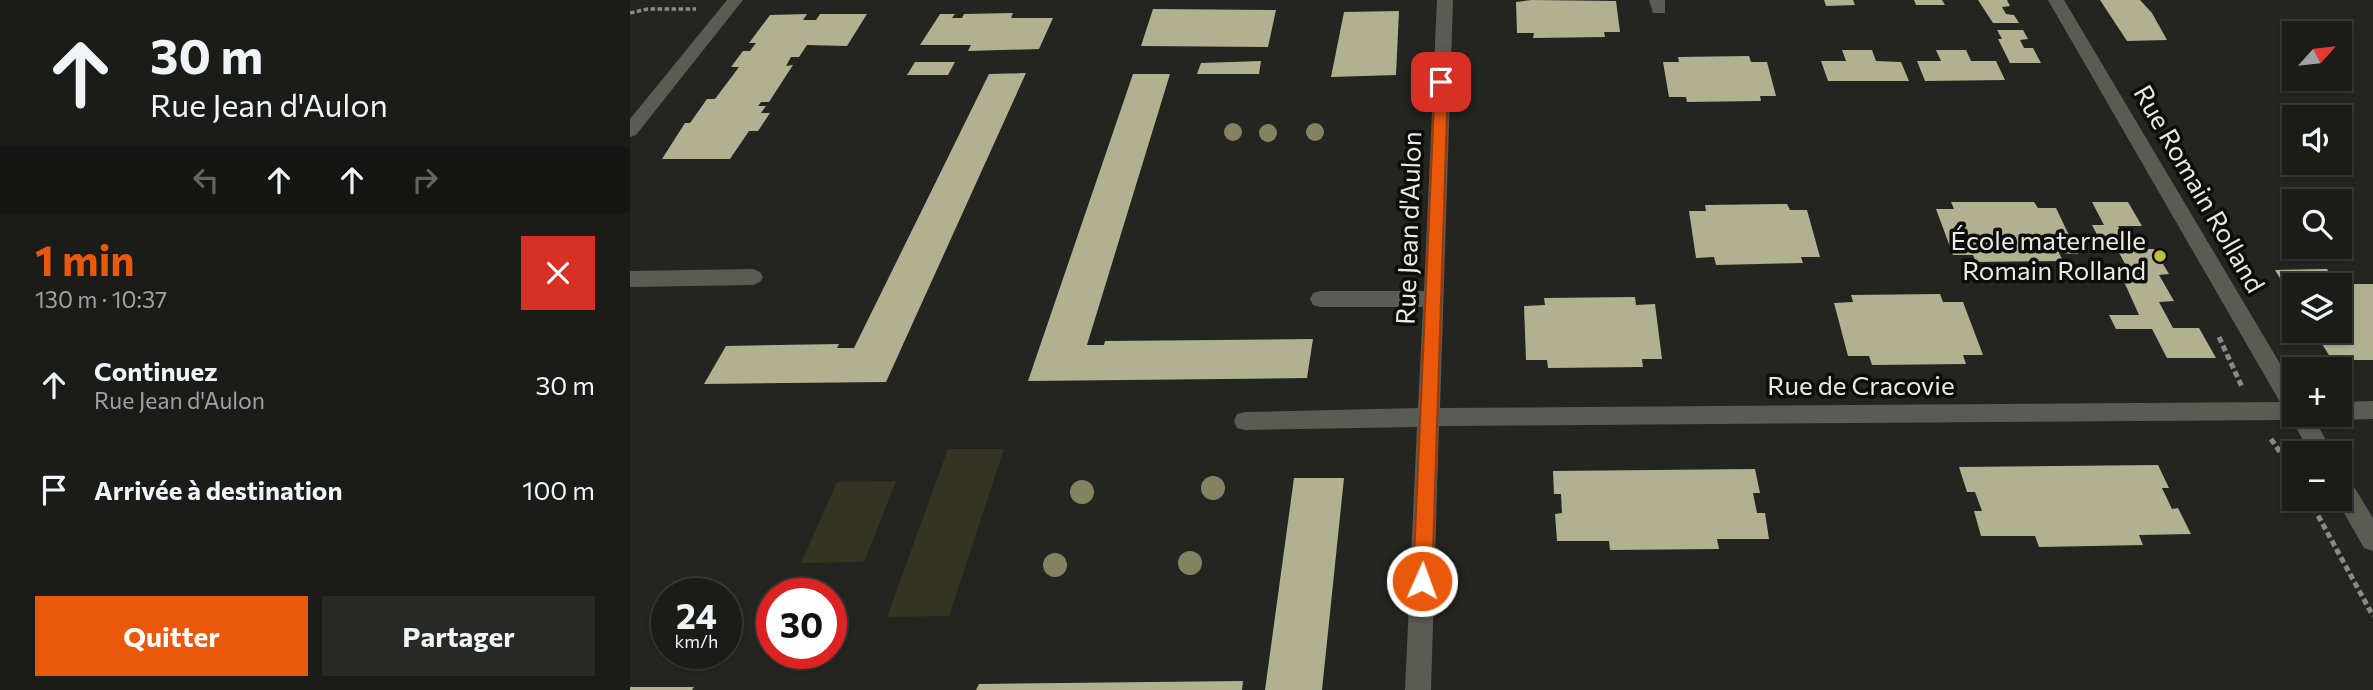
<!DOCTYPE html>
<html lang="fr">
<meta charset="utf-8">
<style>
body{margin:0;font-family:Commissioner,sans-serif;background:#282825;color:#f1f3f6;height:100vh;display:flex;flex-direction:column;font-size:26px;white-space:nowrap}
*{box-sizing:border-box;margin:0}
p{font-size:23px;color:#a0a1a2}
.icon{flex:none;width:38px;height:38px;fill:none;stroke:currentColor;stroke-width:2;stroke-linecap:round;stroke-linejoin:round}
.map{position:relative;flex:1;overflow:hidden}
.panel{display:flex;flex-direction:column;background:#1b1b18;width:630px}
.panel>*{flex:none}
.hud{background:#1b1b18;color:#f1f3f6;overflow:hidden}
.needle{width:46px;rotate:63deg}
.controls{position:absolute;left:1652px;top:21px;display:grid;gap:14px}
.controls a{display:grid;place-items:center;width:70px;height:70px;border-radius:0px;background:#1b1b18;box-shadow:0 2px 5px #0004,0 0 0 2px #393937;font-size:35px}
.speed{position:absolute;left:21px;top:578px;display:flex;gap:14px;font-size:35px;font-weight:700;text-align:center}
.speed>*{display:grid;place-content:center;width:91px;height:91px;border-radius:50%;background:#1b1b18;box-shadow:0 2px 5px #0004,0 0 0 2px #393937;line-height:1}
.speed small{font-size:18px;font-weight:400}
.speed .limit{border:10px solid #d22;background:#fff;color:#111}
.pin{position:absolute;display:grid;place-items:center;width:60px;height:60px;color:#fff;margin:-30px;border-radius:14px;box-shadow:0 4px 10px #0006}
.me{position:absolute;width:77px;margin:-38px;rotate:2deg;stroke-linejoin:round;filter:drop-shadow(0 0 5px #0008)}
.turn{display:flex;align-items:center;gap:24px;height:147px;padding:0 35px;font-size:32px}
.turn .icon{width:91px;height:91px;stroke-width:2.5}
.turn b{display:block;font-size:49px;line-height:60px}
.lanes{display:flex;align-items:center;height:66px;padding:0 35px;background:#0003;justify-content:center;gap:35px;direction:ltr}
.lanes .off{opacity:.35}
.round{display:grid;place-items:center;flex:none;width:74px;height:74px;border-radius:0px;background:#282825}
.headline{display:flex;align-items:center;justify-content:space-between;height:119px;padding:0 35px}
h1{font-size:42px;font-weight:700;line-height:52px;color:#ea580c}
.primary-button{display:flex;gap:14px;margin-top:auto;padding:14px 35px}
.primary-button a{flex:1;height:80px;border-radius:0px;background:#ea580c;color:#fff;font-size:28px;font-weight:700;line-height:80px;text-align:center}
.primary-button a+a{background:#282825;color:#f1f3f6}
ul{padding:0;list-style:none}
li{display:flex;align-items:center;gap:21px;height:105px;padding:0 35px}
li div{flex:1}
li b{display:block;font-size:26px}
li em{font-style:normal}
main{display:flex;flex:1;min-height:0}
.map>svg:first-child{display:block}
</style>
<main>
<section class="panel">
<div class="hud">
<div class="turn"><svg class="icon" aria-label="ahead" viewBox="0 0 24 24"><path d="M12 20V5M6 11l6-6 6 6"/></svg><div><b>30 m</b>Rue Jean d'Aulon</div></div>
<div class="lanes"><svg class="icon off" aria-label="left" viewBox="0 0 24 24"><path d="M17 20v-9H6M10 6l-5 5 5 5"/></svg><svg class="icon" aria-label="ahead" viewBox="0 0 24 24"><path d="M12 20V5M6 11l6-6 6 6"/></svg><svg class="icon" aria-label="ahead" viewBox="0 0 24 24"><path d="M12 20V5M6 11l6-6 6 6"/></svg><svg class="icon off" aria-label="right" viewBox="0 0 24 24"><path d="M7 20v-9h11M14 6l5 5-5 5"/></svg></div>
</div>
<div class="headline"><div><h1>1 min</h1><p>130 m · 10:37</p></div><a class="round" style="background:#d93025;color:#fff"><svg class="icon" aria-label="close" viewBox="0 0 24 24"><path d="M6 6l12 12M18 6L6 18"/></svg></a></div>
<ul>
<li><svg class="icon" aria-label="ahead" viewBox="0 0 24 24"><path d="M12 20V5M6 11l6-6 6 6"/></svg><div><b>Continuez</b><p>Rue Jean d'Aulon</p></div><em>30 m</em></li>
<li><svg class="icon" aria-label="arrive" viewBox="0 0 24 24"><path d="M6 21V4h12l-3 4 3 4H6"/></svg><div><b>Arrivée à destination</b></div><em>100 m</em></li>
</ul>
<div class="primary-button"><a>Quitter</a><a>Partager</a></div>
</section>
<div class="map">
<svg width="1743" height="690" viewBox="0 0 1743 690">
<rect width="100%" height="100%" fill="#242420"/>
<path fill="#343422" d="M318,449H374L319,616L257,617Z
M266,481L234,562L171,563L207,482Z"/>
<path fill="#b1b191" d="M901,0L986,1L990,32H974L975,37L903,38L904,33H887L886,2Z
M1194,0H1223L1225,5L1196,6Z
M1284,0H1312L1315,5H1286Z
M1348,0H1377L1380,6L1372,7L1376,14L1384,15L1389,23H1363Z
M1470,0H1510L1522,13L1537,40L1497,41Z
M523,9L646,10L638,47L511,46Z
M769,11L766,75L701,77L714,12Z
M383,13L381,18H423L409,49L338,51L341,45H290L310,14H325L322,18H332L334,14Z
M177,14L173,20H186L190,14H237L217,46L177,45L169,57H161L156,66L163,65L139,102H131L128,106H136L131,113H140L128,131H119L100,159H32L55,123H60L77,99H85L109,67H101L113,51H120L126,43H119L140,15Z
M1367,30H1393L1398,39L1390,40L1394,48H1403L1411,63H1380L1368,39H1372Z
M1212,50H1242L1246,61L1271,62L1279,81H1198L1191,61H1216Z
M1306,50H1336L1341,61H1366L1375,80L1295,81L1287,61H1311Z
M1119,56L1121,62H1137L1146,96H1130L1131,101L1057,102L1056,97H1039L1033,62H1049L1048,57Z
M631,61L629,74H567L571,63Z
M285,62H325L318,75H277Z
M396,73L256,382L74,384L96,346L209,344L207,348H224L359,74Z
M503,74H540L457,345H474L475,341L683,339L677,378L398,381Z
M1321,202H1404L1408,208H1426L1448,254L1429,253L1433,261L1346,262L1343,255H1323L1306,209H1324Z
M1462,202H1498L1512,226H1488L1501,249H1524L1539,274L1529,275L1544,301L1529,302L1543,328H1569L1586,358H1537L1522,329H1486L1479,315H1509L1491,275H1501L1487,249L1475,250L1462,225H1474Z
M1157,204L1160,210H1177L1190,257H1171L1173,263L1086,265L1084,257L1066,258L1059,211H1076L1075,205Z
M1697,269L1708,285H1664V301L1645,270Z
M1710,284H1743V360H1702L1684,331H1710Z
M1310,294L1313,302H1333L1353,355H1333L1336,364L1242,365L1239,356H1218L1204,303L1223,302L1221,295Z
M1005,297L1006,305L1025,304L1032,359H1012L1013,367L918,368L917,360H896L894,306L915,305L914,298Z
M1528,465L1539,488H1532L1542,509L1548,508L1561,534L1509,535L1513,545L1409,547L1405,536H1351L1344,511H1352L1345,492H1337L1329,467Z
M1125,469L1130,493H1123L1127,513H1135L1139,539H1087L1089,549L980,550L979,541H927L925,514L932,513L931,494H924L923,471Z
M664,478H714L692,690H635Z
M613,681L612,690H346L349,684Z
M0,687H64L62,690H0Z"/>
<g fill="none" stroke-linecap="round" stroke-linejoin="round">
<path stroke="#898986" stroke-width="3.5" stroke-dasharray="4.5 2.5" stroke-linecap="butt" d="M0,13L18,9H66"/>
<path stroke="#898986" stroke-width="5" stroke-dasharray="6 3.5" stroke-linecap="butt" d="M1589,337L1612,387
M1641,439L1664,472
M1679,499L1743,616"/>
<path fill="#5b5b55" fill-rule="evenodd" d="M97,0H113L6,135L0,137V119Z
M807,0H823L810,408L1650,402L1418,0H1434L1664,387V415H1682L1703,453H1680L1662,420L809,426L801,690H775L787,427L615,430L607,428L604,421L607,414L615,412L788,408L793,307H690L683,305L680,299L683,293L690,291H794Z
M1019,0H1035V13H1023Z
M123,269L130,272L133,277L130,282L123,285L0,287V271Z
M1743,401V419L1710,420L1701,415H1710V402Z
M1710,474L1718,477L1743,518V551L1734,548L1706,499H1710Z"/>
</g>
<g fill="#838362">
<circle cx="603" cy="132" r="9"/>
<circle cx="685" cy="132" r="9"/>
<circle cx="638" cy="133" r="9"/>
<circle cx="583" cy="488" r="12"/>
<circle cx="452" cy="492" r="12"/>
<circle cx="560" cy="563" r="12"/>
<circle cx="425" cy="565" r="12"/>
</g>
<path fill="#ea580c" stroke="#983908" stroke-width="2" d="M811,78L818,82L802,581L799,587L792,590L786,587L783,581L805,82Z"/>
<circle fill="#c2bd3f" stroke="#0d0d0b" stroke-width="2.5" cx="1530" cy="256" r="7"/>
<g text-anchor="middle" stroke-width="7" stroke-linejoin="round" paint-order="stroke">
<g font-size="26" fill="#e9e9e6" stroke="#0d0d0b">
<text transform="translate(1569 189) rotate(60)" y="9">Rue Romain Rolland</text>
<text transform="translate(779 228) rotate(-88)" y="9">Rue Jean d'Aulon</text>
<text x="1231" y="395">Rue de Cracovie</text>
</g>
<g font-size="26" fill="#e9e9e6" stroke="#0d0d0b" text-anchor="end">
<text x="1516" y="250">École maternelle<tspan x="1516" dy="30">Romain Rolland</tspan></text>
</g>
</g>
</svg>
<div class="controls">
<a><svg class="needle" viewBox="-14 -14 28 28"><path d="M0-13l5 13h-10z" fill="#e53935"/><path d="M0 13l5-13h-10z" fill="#a0a1a2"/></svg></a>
<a><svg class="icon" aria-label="sound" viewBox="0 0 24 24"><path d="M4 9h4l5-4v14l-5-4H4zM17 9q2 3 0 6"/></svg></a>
<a><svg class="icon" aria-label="search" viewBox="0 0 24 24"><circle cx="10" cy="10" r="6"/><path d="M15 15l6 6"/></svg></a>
<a><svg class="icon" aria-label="layers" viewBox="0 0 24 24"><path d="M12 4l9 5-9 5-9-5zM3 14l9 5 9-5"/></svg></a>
<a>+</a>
<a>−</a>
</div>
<div class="speed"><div>24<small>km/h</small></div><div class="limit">30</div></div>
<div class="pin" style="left:811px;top:82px;background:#d93025"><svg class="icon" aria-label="arrive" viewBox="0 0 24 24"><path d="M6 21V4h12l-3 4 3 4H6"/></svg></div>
<svg class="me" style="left:792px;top:581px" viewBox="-20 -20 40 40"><circle r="17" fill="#ea580c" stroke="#fff" stroke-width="3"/><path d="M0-11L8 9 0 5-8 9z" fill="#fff"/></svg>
</div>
</main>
